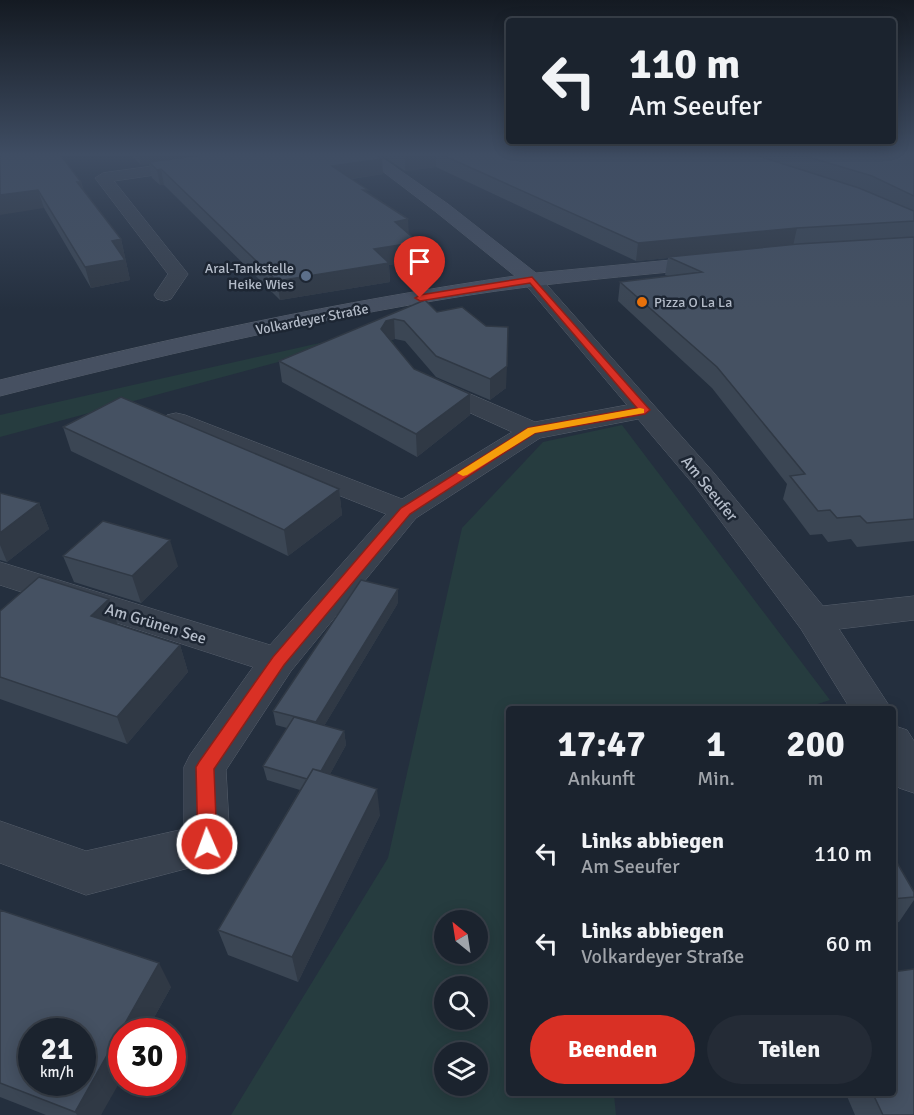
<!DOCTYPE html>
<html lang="de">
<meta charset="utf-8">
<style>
body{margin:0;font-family:Signika,sans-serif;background:#242b36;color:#f1f3f6;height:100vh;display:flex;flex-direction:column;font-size:22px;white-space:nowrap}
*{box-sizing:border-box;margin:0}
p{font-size:20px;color:#a0a4aa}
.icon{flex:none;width:33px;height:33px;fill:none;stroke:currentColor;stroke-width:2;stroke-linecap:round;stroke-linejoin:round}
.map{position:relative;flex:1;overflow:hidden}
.side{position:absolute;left:506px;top:706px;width:390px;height:390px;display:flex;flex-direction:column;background:#1b232e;border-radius:6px;box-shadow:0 3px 15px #0003,0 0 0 2px #39404a}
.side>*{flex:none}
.hud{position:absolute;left:506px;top:18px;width:390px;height:126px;border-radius:6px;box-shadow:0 3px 15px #0003,0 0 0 2px #39404a;background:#1b232e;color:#f1f3f6;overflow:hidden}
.needle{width:39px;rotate:330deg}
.buttons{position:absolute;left:434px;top:910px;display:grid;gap:12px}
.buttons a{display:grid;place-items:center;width:54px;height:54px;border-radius:50%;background:#1b232e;box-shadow:0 3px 15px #0003,0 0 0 2px #39404a;font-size:30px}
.speed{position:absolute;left:18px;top:1018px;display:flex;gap:12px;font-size:30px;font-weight:700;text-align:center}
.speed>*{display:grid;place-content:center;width:78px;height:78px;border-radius:50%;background:#1b232e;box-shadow:0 3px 15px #0003,0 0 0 2px #39404a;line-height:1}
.speed small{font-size:15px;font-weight:400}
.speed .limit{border:9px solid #d22;background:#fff;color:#111}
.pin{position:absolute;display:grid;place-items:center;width:51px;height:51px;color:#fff;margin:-62px -26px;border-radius:50% 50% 50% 0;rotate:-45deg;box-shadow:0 0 6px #0007}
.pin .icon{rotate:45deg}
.me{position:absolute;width:66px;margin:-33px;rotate:358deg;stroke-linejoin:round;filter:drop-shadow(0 0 4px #0008)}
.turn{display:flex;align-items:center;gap:21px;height:126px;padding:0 24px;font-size:27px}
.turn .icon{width:78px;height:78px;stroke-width:2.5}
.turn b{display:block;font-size:42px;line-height:51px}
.eta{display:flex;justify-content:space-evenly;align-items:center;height:102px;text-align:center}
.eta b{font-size:36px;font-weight:700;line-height:42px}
.primary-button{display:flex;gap:12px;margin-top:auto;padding:12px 24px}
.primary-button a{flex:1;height:69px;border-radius:36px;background:#d93025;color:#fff;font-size:24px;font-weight:700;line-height:69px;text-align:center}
.primary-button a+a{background:#242b36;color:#f1f3f6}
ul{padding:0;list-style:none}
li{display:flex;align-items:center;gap:18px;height:90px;padding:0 24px}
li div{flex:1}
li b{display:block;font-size:22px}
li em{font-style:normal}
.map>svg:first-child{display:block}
</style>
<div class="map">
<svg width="914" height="1115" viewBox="0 0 914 1115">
<rect width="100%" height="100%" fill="#242f3e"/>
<path fill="#263c3f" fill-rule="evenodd" d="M382,329L394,343L338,346L0,437V415Z
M622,425L830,700L799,710H508V1094H614L616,1115H231L388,858L462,528L543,442ZM444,921H477V954H444ZM444,987H477V1020H444ZM444,1053H477V1086H444Z"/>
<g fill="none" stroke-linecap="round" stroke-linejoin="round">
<defs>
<path id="street" d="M247,153H283L276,157L114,181L188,274L171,299L164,301L157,299L154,295L168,274L95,178L103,173Z
M532,274L539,276L714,473L823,606L914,596V620L839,629L892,710H851L801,629L694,485L638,419L540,438L416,518L291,671L226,770L230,844L223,859L86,895L0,863V821L86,851L184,829V767L190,755L253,667L0,585V562L270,645L386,514L167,427L163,421L167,415L176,413L185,415L402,499L512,432L420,390L416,385L420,380L429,377L438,380L535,422L627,405L525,284L522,280L525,276Z
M892,725L907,730L914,741V793L899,788L892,778Z"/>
<path id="secondary" d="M359,153H375L448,204L536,273L712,256L719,258L722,262L719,266L712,268C629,276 546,283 463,296C307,321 153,357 0,396V380C170,338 341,301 515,276L436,212Z"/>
</defs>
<use href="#street" stroke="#565f6c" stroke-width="1"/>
<use href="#secondary" stroke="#565f6c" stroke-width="1"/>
<use href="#street" fill="#38414e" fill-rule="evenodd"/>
<use href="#secondary" fill="#465061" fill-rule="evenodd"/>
</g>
<path fill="#3b4654" d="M0,153L81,182L84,191L121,239L130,280L91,288L44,208Z
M128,153H374L383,174L352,179L418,242V260L389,265L390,282L280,300L164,185H160L152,178L149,164L141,165Z
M379,153H914V541L857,547L851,539L828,542L822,534L810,535L783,499L787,484L712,388L618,301L620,282L668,276L665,275L668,258L636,261L436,167L405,171Z
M425,300L506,388L490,400L436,377L405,341L395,339L390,340L414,369L470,394V415L417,457L282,382L279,361Z
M63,427L339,489L342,515L288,556L71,451Z
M0,493L39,503L49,529L7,562L0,560Z
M63,556L178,566L141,603L74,582Z
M398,603L324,726L344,731L346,745L330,774L380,815L298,982L228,955L218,930L300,790L267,780L263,766L287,728L276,725L273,711Z
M0,611L118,625L180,645L188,672L127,744L0,699Z
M892,854L914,892V900L899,922L892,923Z
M0,910L171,987L146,1032H122L101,1115H46L0,1097Z
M846,1094H892L914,1115H855Z"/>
<path fill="#303945" d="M138,153H232L149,162V164L141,165Z
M430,153H436V167L405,171V156Z
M382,159L383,174L333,181L332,166Z
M161,169L164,185H160L157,170Z
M77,182H81L86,200Z
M38,190L44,208L0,215V195Z
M408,219L409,237L395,222Z
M797,228L793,246L668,257V258L636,261L638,243Z
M121,239L130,280L91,288L85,267L112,241Z
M418,242V260L389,265L390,282L280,300L277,281L374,249Z
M394,319L395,339L387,341L381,329L386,321Z
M507,366L506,388L490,400V379Z
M470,394V415L417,457L416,434Z
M339,489L342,515L288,556L284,530Z
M39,503L49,529L7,562L0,545V533Z
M170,540L178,566L141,603L132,576Z
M398,589V603L318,736L316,722Z
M109,599L118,626L91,616Z
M180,645L188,672L127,744L117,717Z
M344,731L346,745L318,796L315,782Z
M377,789L380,815L298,982L292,957Z
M159,963L171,987L146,1032H122V1078L101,1115H77L75,1112Z"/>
<path fill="#455162" stroke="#303945" stroke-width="1.5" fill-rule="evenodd" d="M0,153H59L81,182H77L121,239L112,241L125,260L85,267L38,190L0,195Z
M217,153H374L382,159L332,166L368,190H363L408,219L395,222L418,242L374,249L389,263L277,281L161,169L157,170L149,162Z
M399,153H430L405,156Z
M438,153H749L859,188L914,211V221L797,228L638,243Z
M795,153H914V196L872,176Z
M914,237V519L867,523L860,516L837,518L830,510L818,511L790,476L805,474L717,367L620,282L702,272L668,257L798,244Z
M425,300L437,312L462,307L486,326L508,327L507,366L490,379L436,356L404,321L394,319L386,321L381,329L414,369L470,394L416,434L279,361Z
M121,397L339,489L284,530L63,427Z
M0,493L39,503L0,533Z
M103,521L170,540L132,576L63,556Z
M39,577L109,599L91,616L180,645L117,717L0,677V611Z
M361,580L398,589L316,722L273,711Z
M294,717L344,731L321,771L313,769L307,779L263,766Z
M313,769L377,789L292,957L218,930Z
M892,854L914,892V897L892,899Z
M0,910L159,963L75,1112L0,1083ZM32,1032H82V1083H32Z
M914,969V1115H883L873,1094H892V972Z"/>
<linearGradient id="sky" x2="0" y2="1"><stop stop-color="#141a22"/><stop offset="0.5" stop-color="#3f4d63"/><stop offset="1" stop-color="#3f4d63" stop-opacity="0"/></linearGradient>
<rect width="914" height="309" fill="url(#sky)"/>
<path fill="#d93025" stroke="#8d1f18" stroke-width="1.5" d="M532,277L650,410L645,414L535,433L410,514L284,665L214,769L217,844L214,850L207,852L201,850L198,844L196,767L199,762L273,657L401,508L528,428L637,408L530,283L420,301L415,298L420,295Z"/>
<path fill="#f59e0b" d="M640,408L644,409V413L535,433L467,475L463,476L457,473L528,428Z"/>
<circle fill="#5c6f8a" stroke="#1d2633" stroke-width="2" cx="306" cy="276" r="6"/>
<circle fill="#e8710a" stroke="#1d2633" stroke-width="2" cx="642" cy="302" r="6"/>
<g text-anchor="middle" stroke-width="5" stroke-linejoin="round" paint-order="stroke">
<g font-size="14" fill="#b4bcc9" stroke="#1d2633" text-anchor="end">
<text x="294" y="273">Aral-Tankstelle<tspan x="294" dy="16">Heike Wies</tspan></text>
<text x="654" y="307" text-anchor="start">Pizza O La La</text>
</g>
<g font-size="14" fill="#b4bcc9" stroke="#1d2633">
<text transform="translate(312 319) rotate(-11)" y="5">Volkardeyer Straße</text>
</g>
<g font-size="16" fill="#b4bcc9" stroke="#1d2633">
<text transform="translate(710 488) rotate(51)" y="6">Am Seeufer</text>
<text transform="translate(156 623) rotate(17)" y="6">Am Grünen See</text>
</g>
</g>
</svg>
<div class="buttons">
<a><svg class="needle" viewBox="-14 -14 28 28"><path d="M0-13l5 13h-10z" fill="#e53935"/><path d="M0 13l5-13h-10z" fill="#a0a4aa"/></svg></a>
<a><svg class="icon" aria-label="search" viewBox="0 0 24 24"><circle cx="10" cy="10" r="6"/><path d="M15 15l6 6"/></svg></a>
<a><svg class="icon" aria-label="layers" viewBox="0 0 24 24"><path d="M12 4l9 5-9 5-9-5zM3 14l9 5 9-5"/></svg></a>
</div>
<div class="speed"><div>21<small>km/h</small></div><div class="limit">30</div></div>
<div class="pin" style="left:420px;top:298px;background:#d93025"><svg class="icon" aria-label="arrive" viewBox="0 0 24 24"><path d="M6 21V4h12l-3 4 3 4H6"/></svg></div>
<svg class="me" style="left:207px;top:844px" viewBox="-20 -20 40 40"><circle r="17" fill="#d93025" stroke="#fff" stroke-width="3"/><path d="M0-11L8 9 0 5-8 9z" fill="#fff"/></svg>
<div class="hud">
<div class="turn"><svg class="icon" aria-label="left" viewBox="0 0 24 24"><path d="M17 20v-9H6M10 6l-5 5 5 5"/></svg><div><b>110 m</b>Am Seeufer</div></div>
</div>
<section class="side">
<div class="eta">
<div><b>17:47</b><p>Ankunft</p></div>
<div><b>1</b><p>Min.</p></div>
<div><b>200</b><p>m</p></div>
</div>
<ul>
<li><svg class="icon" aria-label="left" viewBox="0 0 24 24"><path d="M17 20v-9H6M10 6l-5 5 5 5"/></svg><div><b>Links abbiegen</b><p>Am Seeufer</p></div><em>110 m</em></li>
<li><svg class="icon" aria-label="left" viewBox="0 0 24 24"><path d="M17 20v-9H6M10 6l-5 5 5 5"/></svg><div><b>Links abbiegen</b><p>Volkardeyer Straße</p></div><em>60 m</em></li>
</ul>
<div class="primary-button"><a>Beenden</a><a>Teilen</a></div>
</section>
</div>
